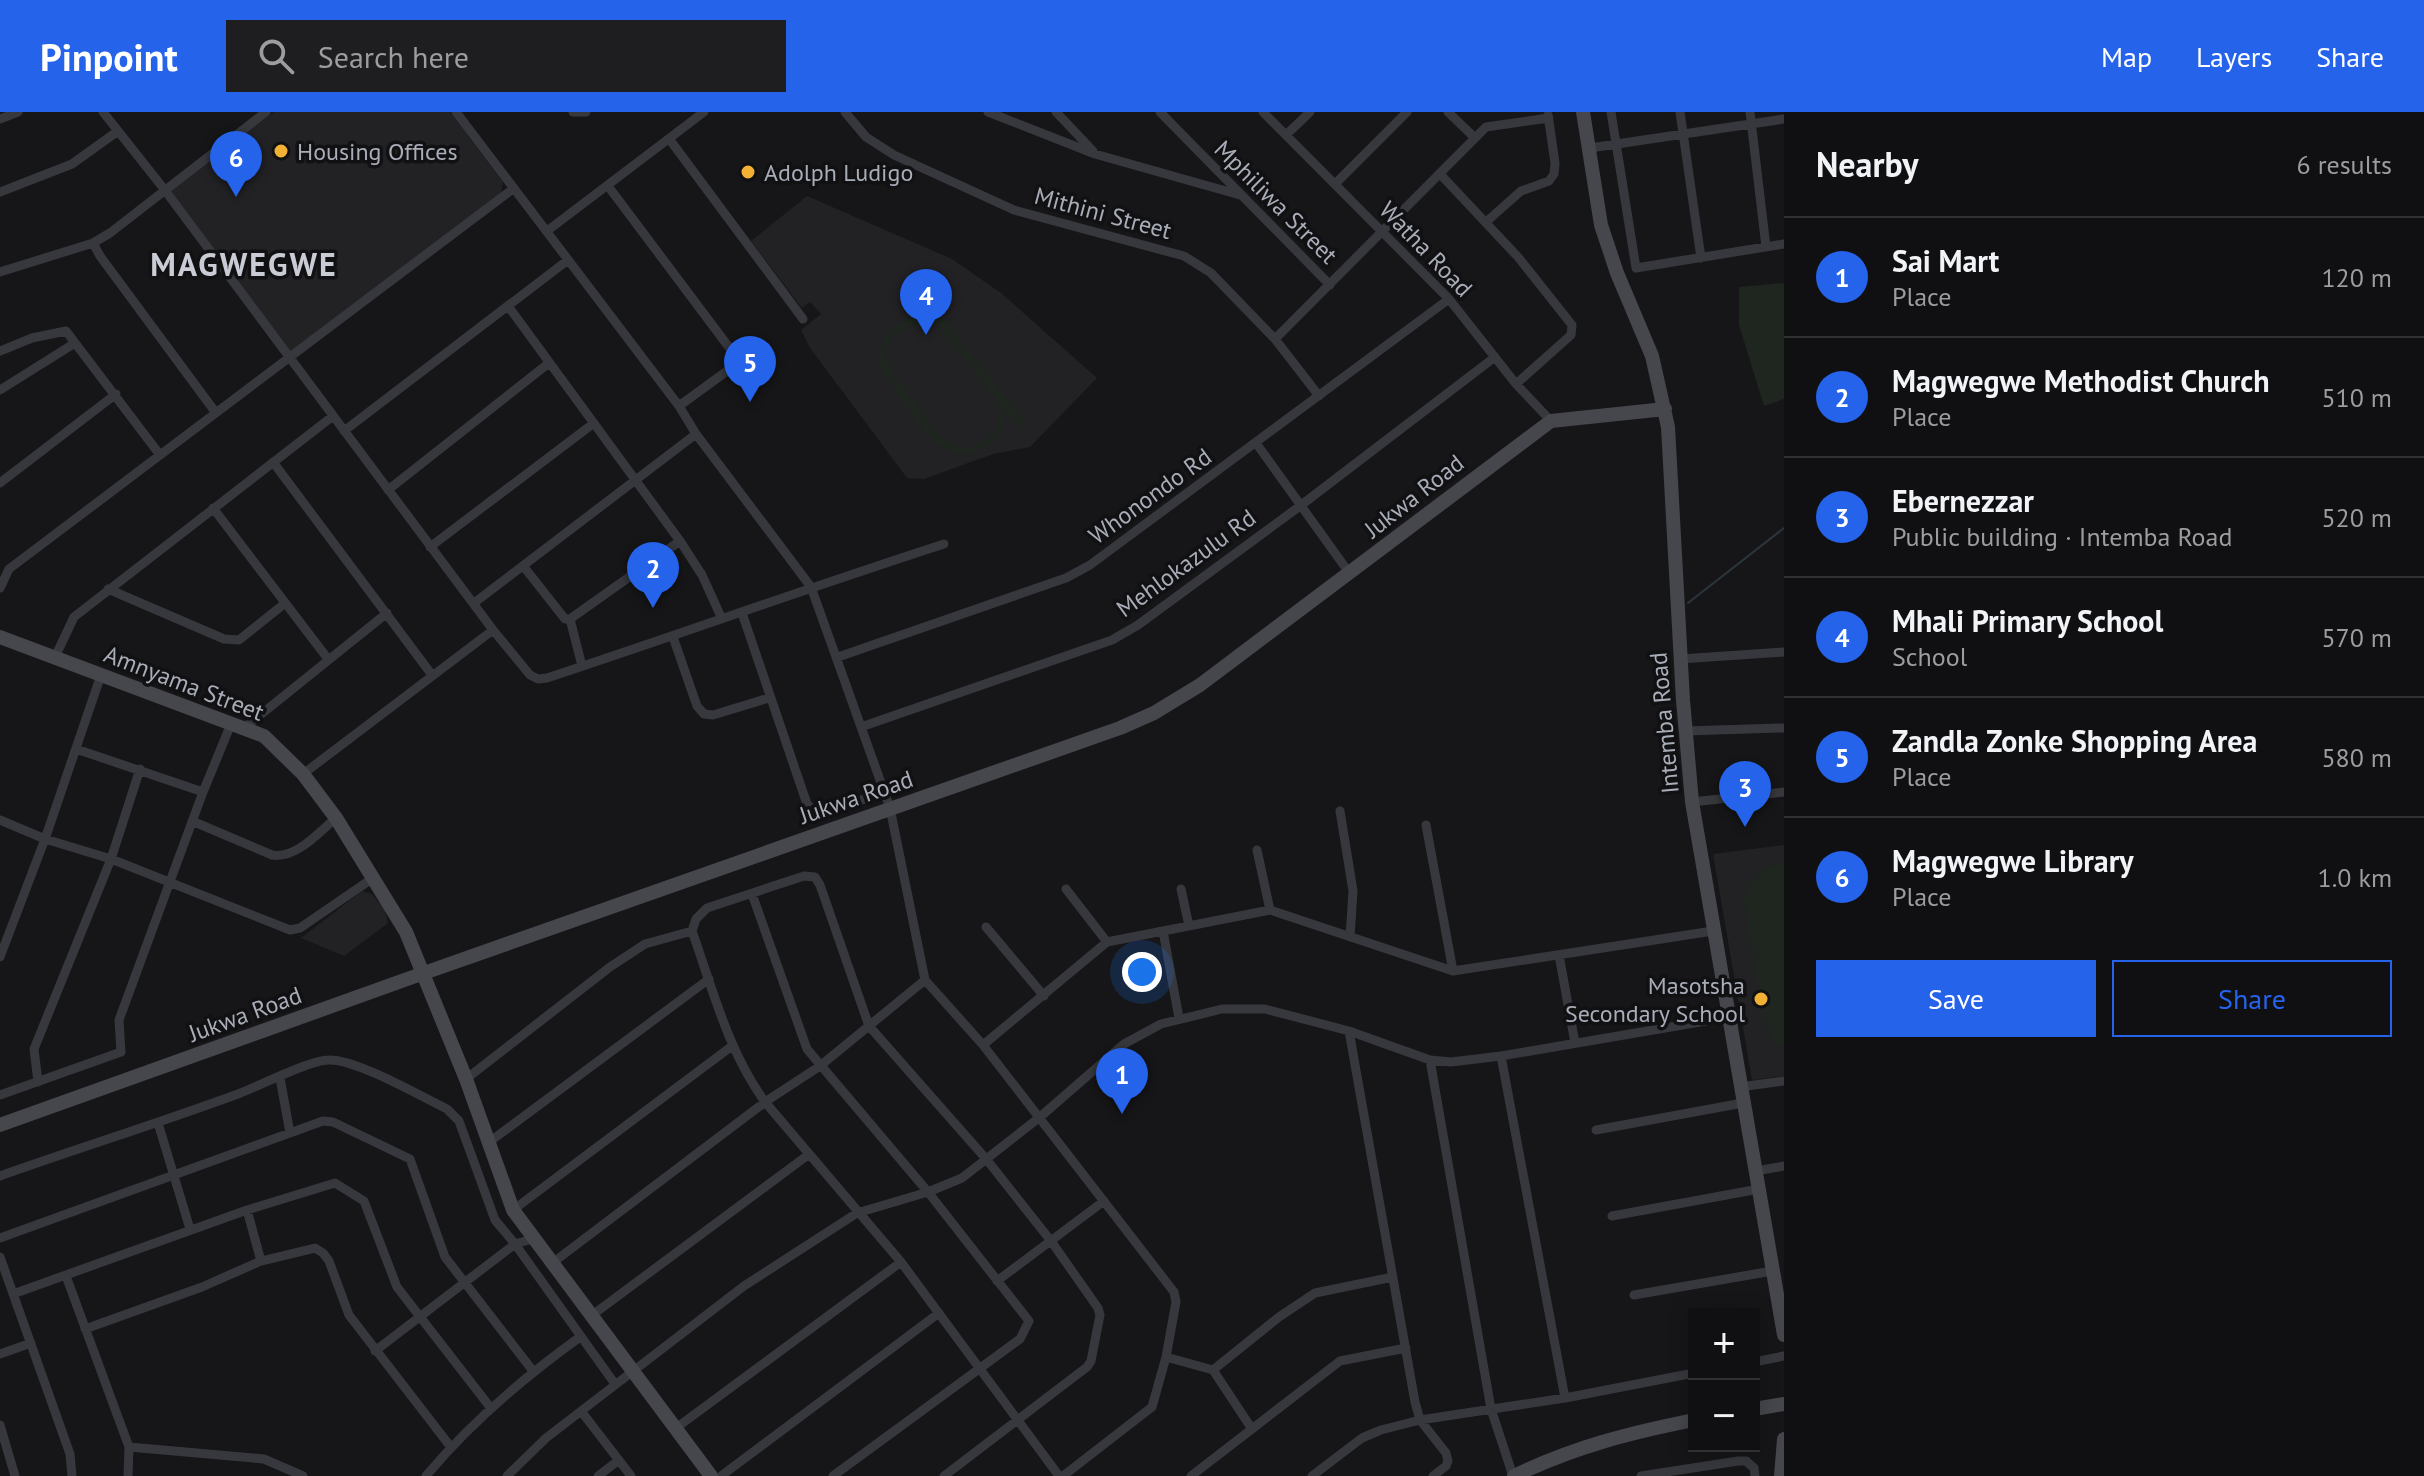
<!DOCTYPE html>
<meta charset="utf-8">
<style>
body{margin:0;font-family:"PT Sans",sans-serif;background:#1e1e20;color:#f1f3f6}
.controls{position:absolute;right:24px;bottom:24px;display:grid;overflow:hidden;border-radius:0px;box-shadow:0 4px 20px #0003}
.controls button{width:72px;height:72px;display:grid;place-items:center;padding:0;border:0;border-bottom:2px solid #303032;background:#101012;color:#f1f3f6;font:40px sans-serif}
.you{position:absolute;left:1142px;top:860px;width:28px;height:28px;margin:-20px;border:6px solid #fff;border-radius:50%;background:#1a73e8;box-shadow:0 0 0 12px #1a73e833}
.badge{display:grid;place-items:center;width:52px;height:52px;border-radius:50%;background:#2563eb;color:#fff;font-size:26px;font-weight:700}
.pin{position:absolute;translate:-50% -66px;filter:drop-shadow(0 2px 4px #0008)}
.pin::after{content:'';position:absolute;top:42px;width:28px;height:24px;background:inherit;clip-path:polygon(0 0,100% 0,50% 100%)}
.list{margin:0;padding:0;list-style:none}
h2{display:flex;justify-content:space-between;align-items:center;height:104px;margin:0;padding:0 32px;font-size:34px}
h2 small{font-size:26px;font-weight:400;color:#9c9d9f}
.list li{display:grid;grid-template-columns:52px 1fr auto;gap:24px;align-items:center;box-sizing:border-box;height:120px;padding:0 32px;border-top:2px solid #303032}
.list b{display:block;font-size:30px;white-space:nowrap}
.list p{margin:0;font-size:26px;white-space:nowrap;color:#9c9d9f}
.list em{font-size:26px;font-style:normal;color:#9c9d9f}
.actions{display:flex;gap:16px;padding:24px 32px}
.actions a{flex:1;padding:18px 0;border:2px solid #2563eb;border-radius:0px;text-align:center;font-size:28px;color:#2563eb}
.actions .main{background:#2563eb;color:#fff}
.icon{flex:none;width:44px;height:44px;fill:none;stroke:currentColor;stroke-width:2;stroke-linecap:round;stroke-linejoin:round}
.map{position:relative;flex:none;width:1784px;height:1364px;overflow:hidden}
header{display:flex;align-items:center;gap:48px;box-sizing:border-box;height:112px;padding:0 40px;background:#2563eb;color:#fff}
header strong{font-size:38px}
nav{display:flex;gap:44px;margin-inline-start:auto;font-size:28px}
.search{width:560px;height:72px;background:#1e1e20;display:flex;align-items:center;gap:20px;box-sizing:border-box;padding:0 28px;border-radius:0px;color:#9c9d9f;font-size:30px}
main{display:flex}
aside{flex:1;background:#101012}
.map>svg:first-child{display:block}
</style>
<header>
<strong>Pinpoint</strong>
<div class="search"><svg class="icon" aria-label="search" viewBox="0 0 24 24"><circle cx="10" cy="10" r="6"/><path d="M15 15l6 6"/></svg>Search here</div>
<nav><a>Map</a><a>Layers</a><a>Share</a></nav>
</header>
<main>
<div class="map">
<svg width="1784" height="1364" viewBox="0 0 1784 1364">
<rect width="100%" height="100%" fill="#161618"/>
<path fill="#222225" d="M274,0H450L503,70L501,81L290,241L170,79Z
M807,84L952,147L1001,181L1097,266L1030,335L993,342L924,367L907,366L810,236L801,218L821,202L810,190L802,196L751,129Z
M1784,733V964L1752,968L1713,742Z
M362,779L372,782L385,798L388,811L344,844L301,826Z"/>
<path fill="#1e261f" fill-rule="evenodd" d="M1784,171V287L1764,294L1739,213V175Z
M925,202L944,208L1027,312L1021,317L1007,299C1002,317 996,328 979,338C939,360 899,282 880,255C874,221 896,209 925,202ZM922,210L939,214L997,288C1001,302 1000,312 990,323C958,358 931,313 914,289C904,276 893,263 886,248V233L899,219Z
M1784,750V936L1770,924L1761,894L1744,788C1752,766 1762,754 1784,750Z"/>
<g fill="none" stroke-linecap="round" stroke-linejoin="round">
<path stroke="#2c353c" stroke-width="2" d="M1688,491L1784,416"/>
<path stroke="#37383d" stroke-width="9" d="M103,0L164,77L493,518L530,563L538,567L547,566C680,522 811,475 944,432
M456,0L679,294L696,322L811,475L890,696L925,868L983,933L1174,1180L1176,1190L1166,1245L1152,1295L1063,1364
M573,0H586
M845,0L866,25L894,43L1014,98L1184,144L1211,161L1275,227L1319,284
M988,0L1095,42L1240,83
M1056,0L1093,39
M1160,0L1330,173
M1263,0L1449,187L1516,272L1551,309
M1448,0L1475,26
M1611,0L1636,156L1784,132
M1680,0L1701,146
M1750,0L1766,135
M0,7L18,0
M1286,23L1310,0
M670,28L803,207
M1590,36L1784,7
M1440,62L1518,145L1572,213L1571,223L1516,272
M1335,72L1407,0
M608,74L737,246L738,251L679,294
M0,80L72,52L118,19
M1486,110L1521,79L1549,69L1554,62L1555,51L1548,3
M547,119L704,0
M93,131L100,144L216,301
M0,160L93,131L110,121L266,0
M508,194L680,429L702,463L722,507
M1275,227L1486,15L1549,6
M0,239L32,226L66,219L160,343
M0,278L75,231
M344,319L568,148
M1256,331L1350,462
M273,350L432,563
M0,371L116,282
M388,378L549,251
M213,396L328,547
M430,435L594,311
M524,455L565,507H570L680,429
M0,476L9,457L514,76
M108,477L224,527L239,528L284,492
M474,491L696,322
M742,501L807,692L814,699L823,702L884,680
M570,507L582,554
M673,525L697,594L704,602L713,603L769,586
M55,545L74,505L333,304
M838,545L1066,466L1090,453L1449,187
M1680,547L1784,540
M861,615L1112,528L1138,513L1300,394L1495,245
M244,616L387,501
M1685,619L1784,616
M76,637L203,680
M303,662L493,518
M1692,690L1784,680
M1340,699L1353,779L1350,825
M0,708L45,727L111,747L290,818L300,816L373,766
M192,709L272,743C296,747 318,721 336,706
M1426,713L1453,859
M1257,738L1270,798
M1066,777L1107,830
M1181,777L1189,814
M752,782L807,937L928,1080L1029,1209L1020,1227L833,1364
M986,815L1044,884
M1163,819L1179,906
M1559,843L1575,931
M0,845L45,727L101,563
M1349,919L1415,1290L1420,1308L1446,1341L1448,1349L1446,1354L1433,1364
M983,933L1107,830L1270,798L1453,859L1713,819
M1501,944L1565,1286
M1430,948L1491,1297L1513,1364
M280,966L290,1021
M466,967L610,855L645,832L692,819
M38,970L34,937L111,747L140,657
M1740,975L1784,969
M0,983L121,940L119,908L203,680L231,612
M158,1011L190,1117
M1596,1018L1743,991
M488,1031L709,867
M1756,1059L1784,1054
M0,1064C79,1036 159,1011 238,982C259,974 310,948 329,948C356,947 420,984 447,997L459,1009L495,1108L515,1132L615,1272
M247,1098L261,1149
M513,1098L732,934
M1612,1104L1759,1077
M0,1126L323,1009L333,1010L410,1047L445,1145L533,1259
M0,1145L70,1342L72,1364
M551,1152L765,990L820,954L925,868
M66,1164L129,1335L128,1364
M997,1169L1104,1089
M13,1182L247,1098L335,1071L364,1089L397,1175L490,1295
M1634,1183L1772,1159
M591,1204L808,1043
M85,1217L202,1175L261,1149L315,1136L323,1141L329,1149L349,1203L450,1334
M375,1239L515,1132L532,1127
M0,1242L31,1231
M1166,1245L1213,1258L1252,1317
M1754,1250L1784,1244
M1213,1258L1279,1205L1315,1181L1393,1165
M581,1299L631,1364
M0,1313L15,1364
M676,1316L901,1150
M129,1335L264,1347L303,1364
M426,1364C471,1310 523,1266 580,1225
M507,1364L546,1326L744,1174L857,1101L928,1080L962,1066L1040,1005L1124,932L1161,912L1222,897H1265L1349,919L1430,948L1451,950L1501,944L1729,905
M598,1364L619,1348
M721,1364L939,1201
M944,1364L1087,1255L1091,1249L1100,1203L1098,1196L1051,1129L987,1048L869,914L820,773L815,765L804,764L707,796L696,807L692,819C713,878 728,939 765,990L901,1150L1059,1364
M1191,1364L1340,1249L1406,1236
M1312,1364L1362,1326L1381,1318L1420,1308L1565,1286L1694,1261
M1641,1364L1738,1349H1746L1754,1356L1755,1364"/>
<path stroke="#45474d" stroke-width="14" d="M1583,0L1601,113L1617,161L1652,244L1668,315L1683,588L1692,690L1784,1223
M0,525L264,624L303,662L336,706L406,820L466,967L513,1098L711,1364
M0,1013L424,861L1120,616L1154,601L1200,573L1551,309L1665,297
M1754,1297L1784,1292
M1514,1364C1574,1335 1629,1321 1694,1308
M1781,1364L1784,1327"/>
</g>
<g fill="#f2b134" stroke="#111113" stroke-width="3">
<circle cx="281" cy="39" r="8"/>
<circle cx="748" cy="60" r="8"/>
<circle cx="1761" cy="887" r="8"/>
</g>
<g text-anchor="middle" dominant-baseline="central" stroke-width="7" stroke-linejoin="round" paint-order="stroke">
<g font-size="24" fill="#a8adb8" stroke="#111113" text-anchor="start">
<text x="297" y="39">Housing Offices</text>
<text x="764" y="60">Adolph Ludigo</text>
<text x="1745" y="873" text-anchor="end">Masotsha<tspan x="1745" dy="28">Secondary School</tspan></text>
</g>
<g font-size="24" fill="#a8adb8" stroke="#111113">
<text transform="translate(1276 90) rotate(45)">Mphiliwa Street</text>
<text transform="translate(1103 101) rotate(15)">Mithini Street</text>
<text transform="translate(1426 137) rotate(46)">Watha Road</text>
<text transform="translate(1150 384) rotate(-36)">Whonondo Rd</text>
<text transform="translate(1414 384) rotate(-38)">Jukwa Road</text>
<text transform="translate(1186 451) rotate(-36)">Mehlokazulu Rd</text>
<text transform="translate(184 571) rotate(21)">Amnyama Street</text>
<text transform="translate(1664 611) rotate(-95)">Intemba Road</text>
<text transform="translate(856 685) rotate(-19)">Jukwa Road</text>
<text transform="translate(245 902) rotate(-20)">Jukwa Road</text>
</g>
<g font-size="32" font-weight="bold" letter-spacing="2" fill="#c9ccd4" stroke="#111113">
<text x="244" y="152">MAGWEGWE</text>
</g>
</g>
</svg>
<div class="controls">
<button>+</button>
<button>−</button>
</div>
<div class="you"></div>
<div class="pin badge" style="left:1122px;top:1002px">1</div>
<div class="pin badge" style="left:653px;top:496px">2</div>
<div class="pin badge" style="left:1745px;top:715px">3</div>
<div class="pin badge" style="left:926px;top:223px">4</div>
<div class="pin badge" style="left:750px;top:290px">5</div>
<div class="pin badge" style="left:236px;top:85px">6</div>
</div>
<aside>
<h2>Nearby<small>6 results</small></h2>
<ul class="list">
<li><span class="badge">1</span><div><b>Sai Mart</b><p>Place</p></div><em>120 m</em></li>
<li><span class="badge">2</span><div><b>Magwegwe Methodist Church</b><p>Place</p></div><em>510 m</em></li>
<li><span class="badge">3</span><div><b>Ebernezzar</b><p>Public building · Intemba Road</p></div><em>520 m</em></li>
<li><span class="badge">4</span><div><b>Mhali Primary School</b><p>School</p></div><em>570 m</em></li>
<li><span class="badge">5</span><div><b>Zandla Zonke Shopping Area</b><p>Place</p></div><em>580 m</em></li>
<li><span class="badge">6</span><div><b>Magwegwe Library</b><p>Place</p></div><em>1.0 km</em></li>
</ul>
<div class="actions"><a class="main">Save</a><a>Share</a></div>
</aside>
</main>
